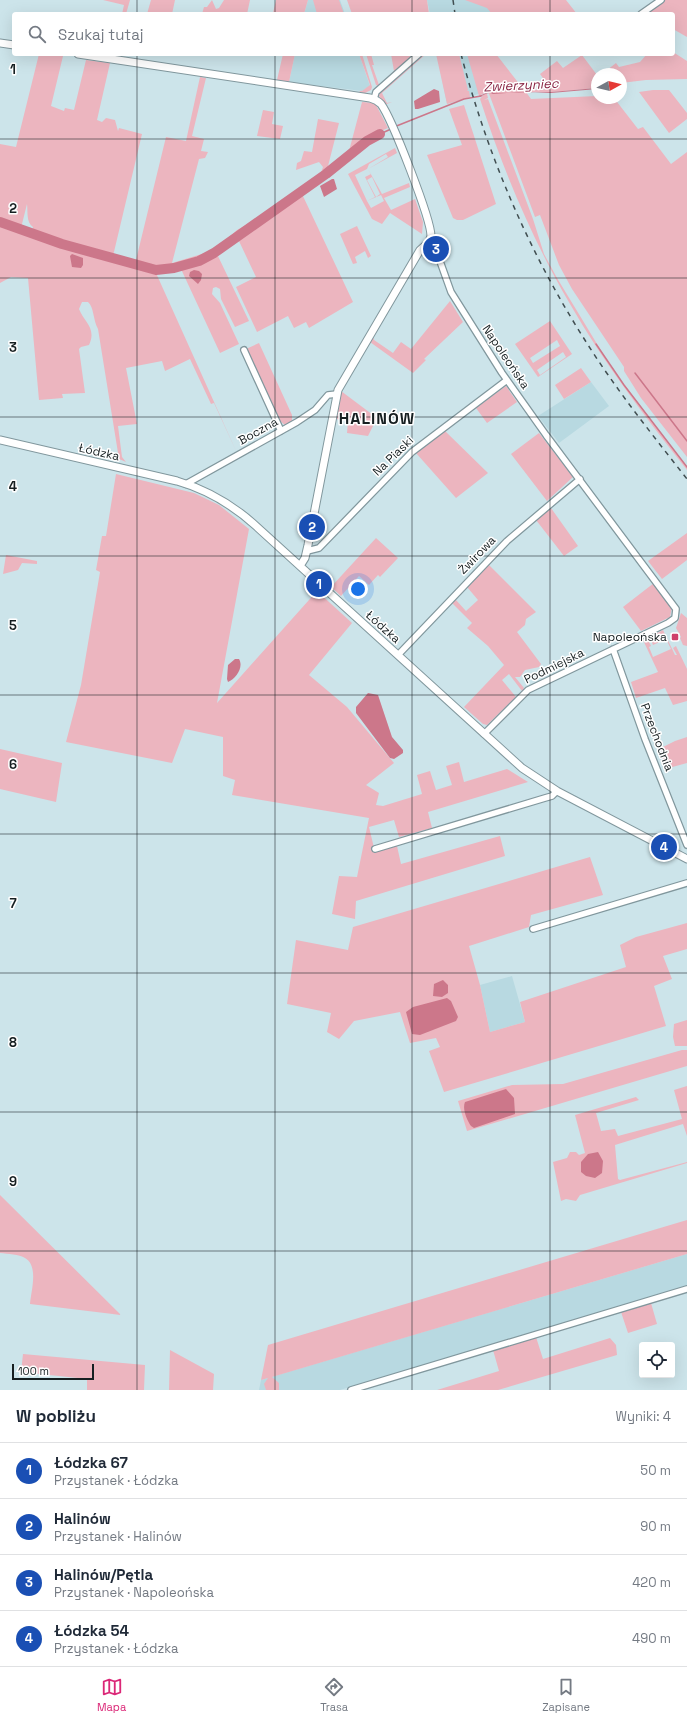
<!DOCTYPE html>
<html lang="pl">
<meta charset="utf-8">
<style>
body{margin:0;font-family:"Space Grotesk",sans-serif;background:#f2f2f3;color:#1f2937}
.controls{position:absolute;right:12px;bottom:12px;display:grid;overflow:hidden;border-radius:4px;box-shadow:0 4px 16px #0002}
.controls button{width:36px;height:36px;display:grid;place-items:center;padding:0;border:0;border-bottom:1px solid #e0e1e3;background:#fff;color:#1f2937;font:20px sans-serif}
.compass{position:absolute;left:591px;top:68px;width:36px;height:36px;border-radius:50%;background:#fff;box-shadow:0 4px 16px #0002;rotate:82deg}
.scale{position:absolute;left:12px;bottom:10px;width:82px;box-sizing:border-box;padding-left:4px;border:2px solid #161f21;border-top:0;font-size:11px;line-height:14px;white-space:nowrap;color:#161f21;-webkit-text-stroke:3px #fff;paint-order:stroke}
.you{position:absolute;left:358px;top:589px;width:14px;height:14px;margin:-10px;border:3px solid #fff;border-radius:50%;background:#1a73e8;box-shadow:0 0 0 6px #1a73e833}
.badge{display:grid;place-items:center;width:26px;height:26px;border-radius:50%;background:#db2777;color:#fff;font-size:13px;font-weight:700}
.pin{position:absolute;translate:-50% -50%;border:2px solid #fff;box-shadow:0 1px 4px #0006}
.list{margin:0;padding:0;list-style:none}
h2{display:flex;justify-content:space-between;align-items:center;height:52px;margin:0;padding:0 16px;font-size:17px}
h2 small{font-size:13px;font-weight:400;color:#747a83}
.list li{display:grid;grid-template-columns:26px 1fr auto;gap:12px;align-items:center;box-sizing:border-box;height:56px;padding:0 16px;border-top:1px solid #e0e1e3}
.list b{display:block;font-size:15px;white-space:nowrap}
.list p{margin:0;font-size:13px;white-space:nowrap;color:#747a83}
.list em{font-size:13px;font-style:normal;color:#747a83}
.icon{flex:none;width:22px;height:22px;fill:none;stroke:currentColor;stroke-width:2;stroke-linecap:round;stroke-linejoin:round}
.map{position:relative;flex:none;width:687px;height:1390px;overflow:hidden}
.search{position:absolute;background:#fff;box-shadow:0 4px 16px #0002;left:12px;right:12px;top:12px;height:44px;display:flex;align-items:center;gap:10px;box-sizing:border-box;padding:0 14px;border-radius:4px;color:#747a83;font-size:15px}
.sheet{height:276px;background:#fff}
nav{display:flex;justify-content:space-around;align-items:center;box-sizing:border-box;height:56px;border-top:1px solid #e0e1e3;background:#fff;font-size:11px;color:#747a83}
nav a{display:grid;justify-items:center;gap:2px}
nav .on{color:#db2777}
.map>svg:first-child{display:block}
</style>
<div class="map">
<svg width="687" height="1390" viewBox="0 0 687 1390">
<rect width="100%" height="100%" fill="#cce4ea"/>
<path fill="#b8d9e1" d="M308,0H340L345,14H304Z
M427,0H538L549,14H430Z
M295,54H359L370,86L362,91L289,82Z
M437,54H477L491,90L447,104Z
M591,382L609,406L559,443L538,416Z
M512,976L525,1022L490,1032L480,985Z
M687,1254V1286L340,1390H259L261,1380Z"/>
<path fill="#ecb5bf" fill-rule="evenodd" d="M103,0H130L126,14H122L124,5Z
M151,0H175L172,14H147Z
M212,0L216,9L219,8L224,0H250L247,14H202L204,7H207Z
M276,0H308L304,14L273,13Z
M313,0H339L344,14H317Z
M347,0H427L429,14H352Z
M465,0H566L577,14H492L487,8Z
M665,0H687V37L673,29V14H648L647,12Z
M673,52L687,61V79L646,80L621,83V74H602L616,63L619,67L640,62L647,54H673Z
M39,54L63,56L51,106L64,111L65,108L74,110L86,60L110,63L97,120L102,122L106,118L115,120L118,131L119,128L142,134L113,256L136,260L166,137L186,141L200,77L206,78L192,136L204,139L201,151L208,152L205,158L199,159L172,263L215,250L237,230L262,216L320,175L323,167L319,162L296,170L297,163L301,161L304,151L312,152L318,119L339,123L327,170L320,175L312,187L302,194L353,302L309,328L306,322L294,328L288,316L257,332L236,287L256,277L238,239L217,254L249,321L235,327L221,299L220,289L216,287L213,288L212,294L220,303L239,344L220,353L181,269L156,273L237,453L214,403L211,404L190,359L165,371L162,361L126,368L137,424L118,426L122,457L126,462L119,459L98,329C93,320 94,307 88,302H82L79,309C84,322 97,328 89,345L81,347L79,349L85,393L62,394L63,398L39,400L28,278L11,277L0,283V144L16,147ZM27,204C28,212 26,222 33,227L31,236L20,232Z
M283,54H295L289,82L277,80Z
M359,54H362L372,87L371,90L363,94L359,91H362L370,85Z
M366,54H371L374,65H372L379,85L394,71L391,54H417L379,86L376,85Z
M422,54H426L382,93L387,103L392,102L384,105L379,96L380,92Z
M436,54H459L468,90L467,91H469L470,97L447,104Z
M467,54H496L524,90L551,89L540,74L557,61L563,68L582,55L597,75V88L551,92H526L531,99L597,96V98H614L638,129L643,127L671,164L687,152V457L641,398L624,371V367L572,289L559,265L540,215L535,217L488,91L479,96Z
M653,90H669L687,113V119L669,133L639,92Z
M484,94H487L488,98L484,100L488,99L533,219L544,254L557,278L611,367L687,467V470C645,417 604,363 570,304C532,239 503,170 480,99Z
M362,102L375,103L388,128L371,135L349,151Z
M464,105L496,204L463,220H457L453,218L427,155L462,145L449,109Z
M263,110L274,112L272,124L283,126L280,139L257,136Z
M395,148L397,153L368,169L382,194L409,183L410,187L384,198L391,210L415,199L423,222L422,234L390,213L382,224L372,219L348,174ZM386,154L388,157L368,169L371,174L365,177L375,197L367,201L355,175L367,169L369,164ZM372,177L380,194L376,197L367,180ZM381,195L384,201L371,208L367,201Z
M357,226L371,256L368,258L365,251L355,257L357,263L353,264L340,234Z
M450,301L463,322L424,359L426,360L413,373L370,342L373,337L374,340L393,353L401,342L411,349Z
M550,321L572,354L538,377L515,344ZM557,340L560,346L533,363L530,358ZM563,352L566,357L540,375L537,370Z
M259,343L292,415V422L286,426L279,420L246,349Z
M581,368L591,382L564,399L555,385Z
M506,386L517,402L487,423L476,408Z
M341,391L377,418L368,436L347,433L348,421L336,419Z
M445,431L488,473L456,498L416,453Z
M539,433L573,477L547,501L511,454Z
M116,474L194,493L219,505L249,529L217,703L317,591L352,623L309,675L347,707L394,763L366,785L379,793L376,805L383,806L422,794L417,775L430,771L436,790L452,785L446,766L459,762L464,782L507,769L528,782L428,812L432,828L399,837L394,820L369,827L375,852L397,846L401,864L500,836L505,856L356,901L355,919L332,914L339,876L357,877L369,818L232,795L235,780L223,776V737L185,729L172,763L66,742L81,685L100,572L96,570L102,536H106Z
M551,508L578,546L564,556L536,520Z
M687,533V560L662,579L648,561Z
M376,538L398,558L380,577L378,575L369,585L359,576L341,596L331,587Z
M6,555L37,561V564L22,563L18,570L3,574Z
M488,564L536,612L526,619L525,625L517,632L541,664L539,667L525,670L520,677H515L524,688L522,691L509,674L502,680L516,697L487,725L483,724L464,707L504,665L488,646L467,628L472,623L452,603L456,600L466,611L478,600L467,587Z
M654,583L672,607L670,617L641,631L623,607Z
M681,613L687,618V646L683,645L680,638L681,637L676,628Z
M663,630L675,655H677L673,648L676,646L687,669V701L673,705L665,688L636,698L631,682L658,672L643,640L647,638L651,646L649,647L653,657L671,649L666,639L653,645L650,637Z
M687,737V763L665,769L661,748L675,741Z
M0,749L62,763L56,802L0,789Z
M590,857L603,895L531,915L529,927L469,946L480,985L490,1032L525,1022L520,1002L626,967L620,945L636,937L687,923V949L663,956L672,979L654,986L666,1026L444,1092L429,1051L440,1047L436,1038L410,1043L400,1012L354,1021L339,1039L327,1032L331,1013L287,1004L296,940L348,950L353,927Z
M687,1020V1046H675L673,1037L674,1024Z
M682,1050H687V1066L467,1131L458,1101L512,1085L563,1084Z
M687,1086V1136L683,1124L615,1145L618,1179L620,1180L687,1162V1163L580,1195L576,1201L566,1199L561,1201L553,1162L567,1158L570,1152H576L579,1155L585,1153L575,1115L636,1097L639,1100L596,1113L601,1131L615,1129L618,1136L682,1119L674,1090Z
M0,1195L121,1315L30,1304C31,1291 39,1266 25,1258C19,1254 8,1254 0,1253Z
M687,1220V1254L272,1377L279,1383V1390H266L264,1384L268,1378L261,1380L268,1345Z
M651,1303L657,1324L628,1333L621,1312Z
M536,1337L543,1359L610,1338L616,1345L617,1355L498,1390H437L499,1371L493,1350Z
M170,1350L214,1374L213,1390H169Z
M23,1354L145,1365L144,1390H87V1379L21,1372Z"/>
<path fill="#cc778a" d="M597,88V89L551,93L519,92L493,94C488,91 484,95 480,97L479,96L491,91L494,93L551,92Z
M434,89L439,91L440,102L418,109H415L414,101Z
M332,179H334L337,189L324,197L320,186Z
M72,254L83,258V265L81,268L72,267L70,256Z
M194,270L199,271L202,274L201,280L198,284L189,276L190,272Z
M235,659H239C244,667 236,679 228,682L227,679L228,665Z
M368,693L378,695L392,737L403,750V753L394,759L390,758L356,713V707Z
M443,980L448,985V993L442,997L433,996L434,984Z
M447,998L451,1001L458,1017L456,1021L420,1035L412,1034L406,1012L413,1007Z
M506,1089L514,1098L515,1114L474,1128L471,1126C467,1120 462,1109 465,1102Z
M598,1152L603,1161L602,1173L595,1178L586,1176L581,1172V1162L588,1154Z"/>
<g fill="none" stroke-linecap="round" stroke-linejoin="round">
<path stroke="#cc778a" stroke-width="1.5" d="M394,127L464,99L481,96
M380,134L391,129
M596,344L624,385L687,467
M635,373L687,441"/>
<path stroke="#cc778a" stroke-width="10" d="M0,222L62,244L156,270L174,268L199,261L214,253L326,174L367,141L380,134"/>
<g stroke="#81979d" stroke-width="8">
<path id="street" d="M641,14L661,0
M374,99L376,92L419,54
M431,236L451,292L502,373L546,435L676,609L675,618L668,623L528,690L484,734
M244,350L281,431
M186,484L297,422L315,410L328,395L337,394
M307,551L319,548L412,452L507,380
M613,649L645,739L687,845
M398,655L507,541L580,479
M375,849L545,798L552,796L557,791
M533,929L687,883
M351,1390L687,1289"/>
</g>
<g stroke="#81979d" stroke-width="9">
<path id="secondary" d="M0,43L14,45
M78,54L370,98C374,99 378,101 381,104C392,119 431,219 431,236L429,242L420,250L338,390L308,545L305,558L300,566
M0,440L177,481C208,490 232,504 256,526L522,768L557,791L687,859"/>
</g>
<use href="#street" stroke="#fff" stroke-width="5.5"/>
<use href="#secondary" stroke="#fff" stroke-width="7"/>
<path stroke="#414e51" stroke-width="1.5" stroke-dasharray="5 5" stroke-linecap="butt" d="M453,0L455,14
M461,54C487,154 528,250 583,337C614,387 651,433 687,479"/>
</g>
<path fill="none" stroke="#161f21" stroke-width="1" stroke-opacity="0.55" d="M137,0V14M275,0V14M412,0V14M550,0V14M137,54V1390M275,54V1390M412,54V1390M550,54V1390M0,139H687M0,278H687M0,417H687M0,556H687M0,695H687M0,834H687M0,973H687M0,1112H687M0,1251H687"/>
<rect fill="#ce406b" stroke="#fff" stroke-width="1.5" x="671" y="633" width="8" height="8" rx="2"/>
<g text-anchor="middle" dominant-baseline="central" stroke-width="3" stroke-linejoin="round" paint-order="stroke">
<g font-size="12" fill="#161f21" stroke="#fff">
<text transform="translate(506 357) rotate(56)">Napoleońska</text>
<text transform="translate(258 431) rotate(-29)">Boczna</text>
<text transform="translate(99 452) rotate(13)">Łódzka</text>
<text transform="translate(393 456) rotate(-44)">Na Piaski</text>
<text transform="translate(477 555) rotate(-46)">Żwirowa</text>
<text transform="translate(383 627) rotate(42)">Łódzka</text>
<text transform="translate(554 666) rotate(-26)">Podmiejska</text>
<text transform="translate(657 737) rotate(69)">Przechodnia</text>
</g>
<g font-size="12" fill="#161f21" stroke="#fff" text-anchor="end">
<text x="667" y="637">Napoleońska</text>
</g>
<g font-size="13" font-style="italic" fill="#872242" stroke="#fff">
<text transform="translate(521 85) rotate(-3)">Zwierzyniec</text>
</g>
<g font-size="16" font-weight="bold" letter-spacing="1" fill="#161f21" stroke="#fff">
<text x="377" y="418">HALINÓW</text>
</g>
</g>
<g font-size="13" text-anchor="middle" font-weight="bold" fill="#161f21" stroke="#fff" stroke-width="3" stroke-linejoin="round" paint-order="stroke">
<text x="13" y="74">1</text>
<text x="13" y="213">2</text>
<text x="13" y="352">3</text>
<text x="13" y="491">4</text>
<text x="13" y="630">5</text>
<text x="13" y="769">6</text>
<text x="13" y="908">7</text>
<text x="13" y="1047">8</text>
<text x="13" y="1186">9</text>
</g>
</svg>
<div class="controls">
<button><svg class="icon" aria-label="locate" viewBox="0 0 24 24"><circle cx="12" cy="12" r="6"/><path d="M12 2v4M12 18v4M2 12h4M18 12h4"/></svg></button>
</div>
<svg class="compass" viewBox="-18 -18 36 36"><path d="M0-13l5 13h-10z" fill="#e53935"/><path d="M0 13l5-13h-10z" fill="#747a83"/></svg>
<div class="scale">100 m</div>
<div class="you"></div>
<div class="pin badge" style="left:319px;top:584px;background:#1a4fb4">1</div>
<div class="pin badge" style="left:312px;top:527px;background:#1a4fb4">2</div>
<div class="pin badge" style="left:436px;top:249px;background:#1a4fb4">3</div>
<div class="pin badge" style="left:664px;top:847px;background:#1a4fb4">4</div>
<div class="search"><svg class="icon" aria-label="search" viewBox="0 0 24 24"><circle cx="10" cy="10" r="6"/><path d="M15 15l6 6"/></svg>Szukaj tutaj</div>
</div>
<section class="sheet">
<h2>W pobliżu<small>Wyniki: 4</small></h2>
<ul class="list">
<li><span class="badge" style="background:#1a4fb4">1</span><div><b>Łódzka 67</b><p>Przystanek · Łódzka</p></div><em>50 m</em></li>
<li><span class="badge" style="background:#1a4fb4">2</span><div><b>Halinów</b><p>Przystanek · Halinów</p></div><em>90 m</em></li>
<li><span class="badge" style="background:#1a4fb4">3</span><div><b>Halinów/Pętla</b><p>Przystanek · Napoleońska</p></div><em>420 m</em></li>
<li><span class="badge" style="background:#1a4fb4">4</span><div><b>Łódzka 54</b><p>Przystanek · Łódzka</p></div><em>490 m</em></li>
</ul>
</section>
<nav>
<a class="on"><svg class="icon" aria-label="map" viewBox="0 0 24 24"><path d="M3 6l6-2 6 2 6-2v14l-6 2-6-2-6 2zM9 4v14M15 6v14"/></svg>Mapa</a>
<a><svg class="icon" aria-label="directions" viewBox="0 0 24 24"><path d="M12 3l9 9-9 9-9-9zM9 14v-3h6M13 9l2 2-2 2"/></svg>Trasa</a>
<a><svg class="icon" aria-label="saved" viewBox="0 0 24 24"><path d="M7 4h10v16l-5-4-5 4z"/></svg>Zapisane</a>
</nav>
